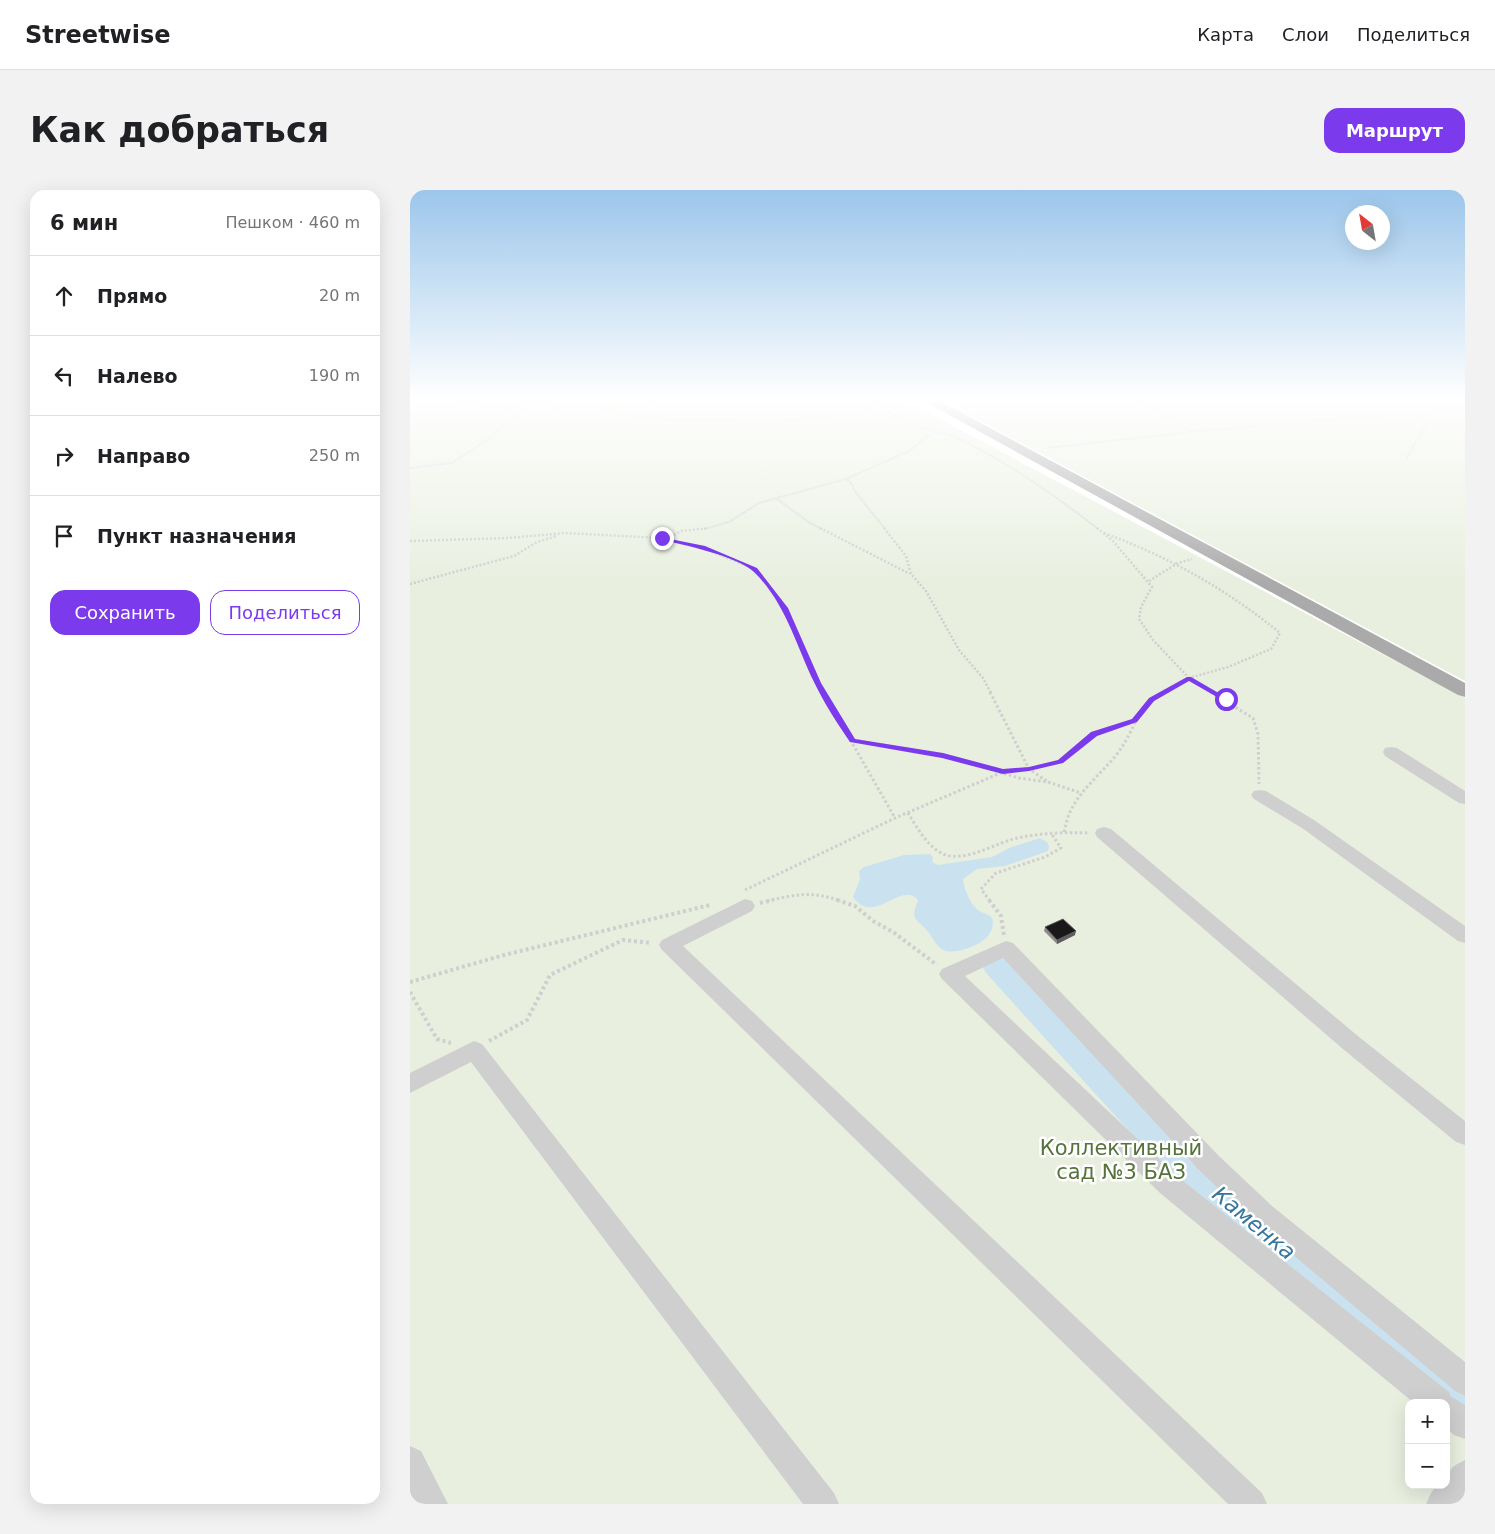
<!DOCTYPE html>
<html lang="ru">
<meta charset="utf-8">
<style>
body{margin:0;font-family:"DejaVu Sans",sans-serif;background:#f2f2f2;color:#202124}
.controls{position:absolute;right:15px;bottom:15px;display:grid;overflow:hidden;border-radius:10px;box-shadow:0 5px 20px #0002}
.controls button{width:45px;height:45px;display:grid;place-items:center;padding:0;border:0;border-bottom:1px solid #e0e0e0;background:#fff;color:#202124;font:25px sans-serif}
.compass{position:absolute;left:935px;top:15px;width:45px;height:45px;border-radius:50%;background:#fff;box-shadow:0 5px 20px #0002;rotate:329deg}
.stop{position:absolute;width:15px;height:15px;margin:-11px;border:4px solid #7c3aed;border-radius:50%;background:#fff}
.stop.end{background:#7c3aed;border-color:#fff;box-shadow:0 1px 5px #0008}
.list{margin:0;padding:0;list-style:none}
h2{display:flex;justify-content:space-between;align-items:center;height:65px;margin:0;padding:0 20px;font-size:21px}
h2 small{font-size:16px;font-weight:400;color:#757577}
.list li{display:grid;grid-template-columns:32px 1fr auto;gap:15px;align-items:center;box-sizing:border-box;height:80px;padding:0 20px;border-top:1px solid #e0e0e0}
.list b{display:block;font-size:19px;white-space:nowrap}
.list em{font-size:16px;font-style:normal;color:#757577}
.actions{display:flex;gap:10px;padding:15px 20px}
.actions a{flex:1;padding:11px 0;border:1px solid #7c3aed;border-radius:15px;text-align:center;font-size:18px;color:#7c3aed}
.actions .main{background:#7c3aed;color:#fff}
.icon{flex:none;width:28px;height:28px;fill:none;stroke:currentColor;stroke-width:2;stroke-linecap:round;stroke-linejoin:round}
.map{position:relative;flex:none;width:1055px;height:1314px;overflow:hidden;border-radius:15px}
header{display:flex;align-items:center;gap:30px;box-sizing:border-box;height:70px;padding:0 25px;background:#fff;border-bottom:1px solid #e0e0e0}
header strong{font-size:24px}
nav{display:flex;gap:28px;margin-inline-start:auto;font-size:18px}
.intro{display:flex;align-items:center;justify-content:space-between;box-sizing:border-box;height:120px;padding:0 30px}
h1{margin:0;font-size:35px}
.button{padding:12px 22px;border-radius:15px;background:#7c3aed;color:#fff;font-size:18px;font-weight:700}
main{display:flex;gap:30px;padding:0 30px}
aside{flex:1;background:#fff;border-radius:15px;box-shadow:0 5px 20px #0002}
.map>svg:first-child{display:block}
</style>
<header>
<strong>Streetwise</strong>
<nav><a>Карта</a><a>Слои</a><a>Поделиться</a></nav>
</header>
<div class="intro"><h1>Как добраться</h1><a class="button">Маршрут</a></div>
<main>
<aside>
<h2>6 мин<small>Пешком · 460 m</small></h2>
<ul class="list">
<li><svg class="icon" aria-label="ahead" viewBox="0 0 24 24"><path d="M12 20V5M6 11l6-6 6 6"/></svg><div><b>Прямо</b></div><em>20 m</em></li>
<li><svg class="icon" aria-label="left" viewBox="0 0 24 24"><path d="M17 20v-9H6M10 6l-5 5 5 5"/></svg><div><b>Налево</b></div><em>190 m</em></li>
<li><svg class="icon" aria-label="right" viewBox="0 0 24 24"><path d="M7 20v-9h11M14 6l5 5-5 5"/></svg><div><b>Направо</b></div><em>250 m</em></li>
<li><svg class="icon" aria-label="arrive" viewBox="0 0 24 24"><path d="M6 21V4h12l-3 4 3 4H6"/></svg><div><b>Пункт назначения</b></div></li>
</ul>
<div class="actions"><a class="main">Сохранить</a><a>Поделиться</a></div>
</aside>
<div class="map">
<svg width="1055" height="1314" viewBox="0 0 1055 1314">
<rect width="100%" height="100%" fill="#fff"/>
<path fill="#e8efdf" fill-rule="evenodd" d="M0,210H496C529,228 561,246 594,263C603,267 608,272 618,276L1055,508V1314H0ZM999,1213H1036V1295H999Z
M531,210H1055V491Z"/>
<path fill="#cae2f0" d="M630,648L637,652L639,656L638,661L595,676L567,679L553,689C554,699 560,714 568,720C572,723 579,724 581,727C584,730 583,735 582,738C580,753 546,766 533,760C526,756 523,748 518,742C506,727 500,732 508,710C491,690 464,737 443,707L450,689L449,681L454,677L494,665L520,664L523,667L522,672L528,675L582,667L599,658Z"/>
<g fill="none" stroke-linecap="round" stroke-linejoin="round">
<path fill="#cae2f0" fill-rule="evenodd" d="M589,761L602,765L808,978L1055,1175V1234L1037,1226L1036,1213H1021L776,1004L576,783L571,774L576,765Z"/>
<path stroke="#cfcfcf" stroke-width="2" stroke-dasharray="1 1" stroke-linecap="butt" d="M46,210L127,224L149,220L151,215
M106,210L186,217L232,227L265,230L369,232L458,221L478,224
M462,210C478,225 502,234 522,241C531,244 540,244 548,248C598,273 645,305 688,339
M731,210L780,241
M222,225L239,210
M636,258L780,242L1055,218
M996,269L1017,233L1009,222L1014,210
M0,278L42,273L83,246L120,210
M436,289L442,294L444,300L475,339
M367,309L400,333L412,339
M294,339L319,332L349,313L436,289L499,261L523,242"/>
<path stroke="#cfcfcf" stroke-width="2.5" stroke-dasharray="2 2" stroke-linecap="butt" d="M410,338L500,384
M474,338L496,366L501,384L516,401L549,460L573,488L581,503
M687,338L703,351L742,397L731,417L729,429L743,450L779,488L753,503
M694,343C759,367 816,399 870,443L861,459L818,477L779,488
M257,349L271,341L299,338
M0,351L98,348L155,343L252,348L293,358L345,379L375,418L414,503
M739,391L768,373L782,369
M0,394L104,366L127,352L147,346
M780,489L802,503"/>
<path stroke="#cfcfcf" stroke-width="3" stroke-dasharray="2.5 2.5" stroke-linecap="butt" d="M413,502L485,628
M580,502L619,579L638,592
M800,502L843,528L848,544L849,594
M443,550L533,565L609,588L638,592L671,603
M498,623C507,638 521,663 540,666C562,669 586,653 607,648C631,643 655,642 680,643
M654,642C656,635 657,627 661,620C672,598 692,583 707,564C727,538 723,520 756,502
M335,700L485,628L593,582L619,579L651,571L684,544L724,531
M357,711C387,704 402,701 431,711
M580,711L571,699L586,683L635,667L651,658L641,643"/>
<path stroke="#cfcfcf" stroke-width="4" stroke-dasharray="3 3" stroke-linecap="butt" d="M427,710L445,716L463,731L483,742L527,775
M579,710L591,726L594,745
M350,713L363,710
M0,792L94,765L300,715
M0,802L27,849L41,853
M79,851L117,830L140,785L213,750L242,753"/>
<path fill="#cfcfcf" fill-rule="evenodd" d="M981,557L987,558L1055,601V614L1049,613L975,566L973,562L975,558Z
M850,600L856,601L904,630L1055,736V753L1048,751L892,638L844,609L841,605L844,601Z
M694,637L701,639L949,847L1055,931V955L1046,952L933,859L687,647L685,643L687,639Z
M335,709L342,711L345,716L342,721L273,756L852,1303L857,1314H818L252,760L249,755L252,750Z
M596,751L603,753L809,966L862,1016L1055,1172V1206L1045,1201L844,1032L791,982L593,768L555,786L768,987L1039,1202L1040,1206L1055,1215V1249L1044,1245L1036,1238V1213H1004L750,1003L532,789L529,784L532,779Z
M64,851L72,854L424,1303L429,1314H393L61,872L0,903V883Z
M0,1256L11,1261L38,1314H5L0,1305Z
M1055,1270V1311L1053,1314H1016L1021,1303L1027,1295H1036C1036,1281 1042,1276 1055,1270Z"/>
<path fill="#aaa" fill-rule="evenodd" d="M512,210H528L1055,493V507L1048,505Z"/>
</g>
<path fill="#8c8c8c" d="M635,737L665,745L647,754L634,741Z"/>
<path fill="#5e5e5e" d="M666,741L665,745L647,754V750Z"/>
<path fill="#191919" stroke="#5e5e5e" d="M653,729L666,741L647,750L635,737Z"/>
<linearGradient id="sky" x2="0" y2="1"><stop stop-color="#9cc6eb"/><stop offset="0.53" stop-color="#fff"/><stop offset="1" stop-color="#fff" stop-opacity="0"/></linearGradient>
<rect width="1055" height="394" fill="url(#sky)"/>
<path fill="#7c3aed" d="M250,347L295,356L347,378L378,418L411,493L445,549L533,563L593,579L619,577L648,570L681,542L722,529L739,508L777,487H781L819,509L814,511L779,491L744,511L727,532L687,546L653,573L619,581L593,584L532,568L440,552C427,533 414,513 404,492C386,455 375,412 344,382C327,366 273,355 250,349Z"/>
<g text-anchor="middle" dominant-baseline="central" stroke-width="5" stroke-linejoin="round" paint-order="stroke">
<g font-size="21" fill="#55733a" stroke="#fff">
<text x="711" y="958">Коллективный<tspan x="711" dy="24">сад №3 БАЗ</tspan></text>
</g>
<g font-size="22" font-style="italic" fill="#36759d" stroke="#fff">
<text transform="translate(844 1033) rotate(40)">Каменка</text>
</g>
</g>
</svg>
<div class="controls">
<button>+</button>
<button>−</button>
</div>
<svg class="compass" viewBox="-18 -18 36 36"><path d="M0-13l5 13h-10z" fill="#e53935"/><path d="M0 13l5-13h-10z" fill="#757577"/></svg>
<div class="stop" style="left:816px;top:509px"></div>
<div class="stop end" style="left:252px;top:348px"></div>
</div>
</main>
